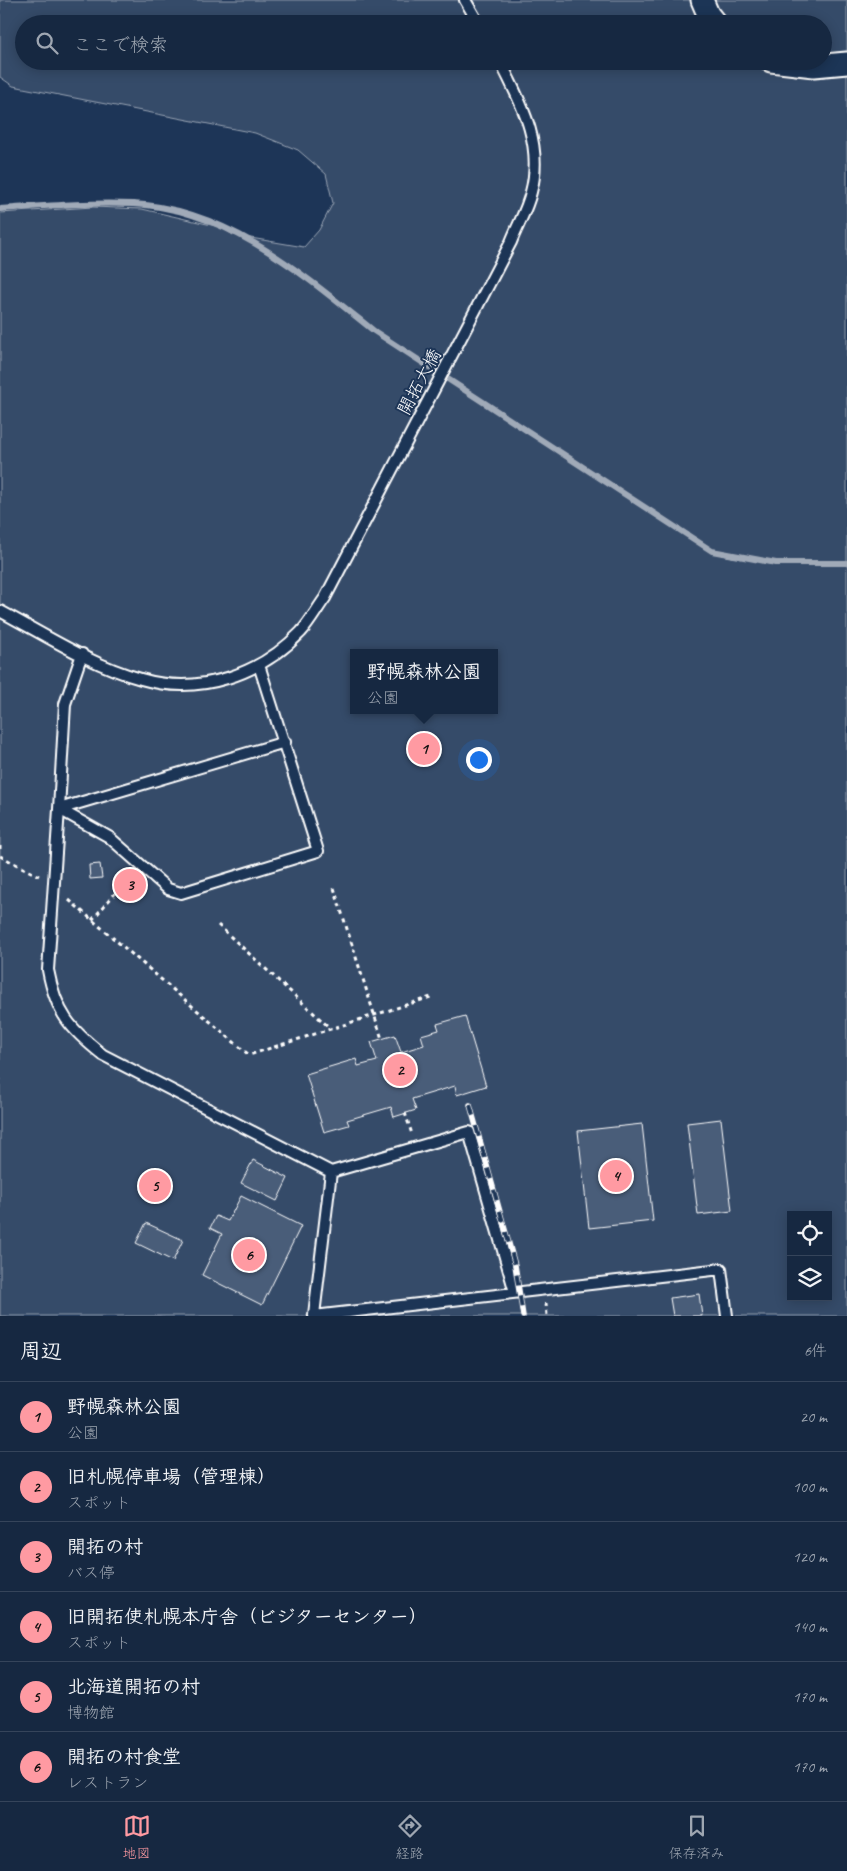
<!DOCTYPE html>
<html lang="ja">
<meta charset="utf-8">
<style>
body{margin:0;font-family:Caveat,"Klee One",sans-serif;background:#23344c;color:#f1f3f6}
.controls{position:absolute;right:15px;bottom:15px;display:grid;overflow:hidden;border-radius:0px;box-shadow:0 2px 12px #0003}
.controls button{width:45px;height:45px;display:grid;place-items:center;padding:0;border:0;border-bottom:1px solid #35445a;background:#162841;color:#f1f3f6;font:25px sans-serif}
.you{position:absolute;left:478px;top:759px;width:18px;height:18px;margin:-12px;border:4px solid #fff;border-radius:50%;background:#1a73e8;box-shadow:0 0 0 8px #1a73e833}
.badge{display:grid;place-items:center;width:32px;height:32px;border-radius:50%;background:#ff9aa2;color:#111;font-size:16px;font-weight:700}
.pin{position:absolute;translate:-50% -50%;border:2px solid #fff;box-shadow:0 1px 5px #0006}
.popup{position:absolute;left:350px;top:649px;width:148px;height:65px;box-sizing:border-box;display:grid;place-content:center;border-radius:0px;background:#162841;filter:drop-shadow(0 1px 4px #0005);font-size:16px;white-space:nowrap;color:#9ea6b1}
.popup b{font-size:19px;color:#f1f3f6}
.popup::after{content:'';position:absolute;left:50%;top:100%;margin-left:-10px;border:10px solid transparent;border-top-color:#162841}
.list{margin:0;padding:0;list-style:none}
h2{display:flex;justify-content:space-between;align-items:center;height:65px;margin:0;padding:0 20px;font-size:21px}
h2 small{font-size:16px;font-weight:400;color:#9ea6b1}
.list li{display:grid;grid-template-columns:32px 1fr auto;gap:15px;align-items:center;box-sizing:border-box;height:70px;padding:0 20px;border-top:1px solid #35445a}
.list b{display:block;font-size:19px;white-space:nowrap}
.list p{margin:0;font-size:16px;white-space:nowrap;color:#9ea6b1}
.list em{font-size:16px;font-style:normal;color:#9ea6b1}
.icon{flex:none;width:28px;height:28px;fill:none;stroke:currentColor;stroke-width:2;stroke-linecap:round;stroke-linejoin:round}
.map{position:relative;flex:none;width:847px;height:1316px;overflow:hidden}
.search{position:absolute;background:#162841;box-shadow:0 2px 12px #0003;left:15px;right:15px;top:15px;height:55px;display:flex;align-items:center;gap:12px;box-sizing:border-box;padding:0 18px;border-radius:28px;color:#9ea6b1;font-size:19px}
.sheet{height:485px;background:#162841}
nav{display:flex;justify-content:space-around;align-items:center;box-sizing:border-box;height:70px;border-top:1px solid #35445a;background:#162841;font-size:14px;color:#9ea6b1}
nav a{display:grid;justify-items:center;gap:2px}
nav .on{color:#ff9aa2}
.map>svg:first-child{display:block}
</style>
<div class="map">
<svg width="847" height="1316" viewBox="0 0 847 1316">
<rect width="100%" height="100%" fill="#1d3557"/>
<filter id="ink" filterUnits="userSpaceOnUse"><feTurbulence type="fractalNoise" baseFrequency=".02" numOctaves="2"/><feDisplacementMap in="SourceGraphic" scale="10" xChannelSelector="R" yChannelSelector="G"/><feConvolveMatrix kernelMatrix="1 2 1 2 8 2 1 2 1" color-interpolation-filters="sRGB"/></filter>
<g filter="url(#ink)">
<path fill="#364b69" stroke="#9aa5b4" fill-rule="evenodd" d="M0,0H847V1316H0V213L93,207L142,209L220,227L233,235L304,247L319,230L333,203L326,174L298,150L255,133L13,86L0,77ZM24,24H823V61H24ZM354,653H494V710H354ZM791,1215H828V1297H791Z"/>
<g fill="none" stroke-linecap="round" stroke-linejoin="round">
<path stroke="#a0aab8" stroke-width="6" d="M0,209C44,206 89,202 133,204C227,208 304,275 374,331L712,551L776,563H847"/>
</g>
<path fill="#4a5d79" stroke="#fff" d="M100,864L102,878L90,879L89,865Z
M465,1016L486,1086L457,1095L455,1086L412,1099L416,1110L394,1117L391,1107L347,1120L349,1125L324,1132L306,1074L356,1059L358,1066L377,1061L371,1042L395,1035L401,1052L424,1045L421,1035L439,1030L437,1024Z
M721,1119L732,1211L698,1215L687,1123Z
M642,1124L653,1221L589,1228L578,1131Z
M253,1160L288,1178L277,1201L241,1183Z
M241,1196L301,1226L262,1305L202,1275L222,1234L210,1228L216,1216L228,1221Z
M146,1223L183,1240L173,1261L136,1243Z
M699,1294L702,1316H673L670,1298Z"/>
<g fill="none" stroke-linecap="round" stroke-linejoin="round">
<g stroke="#fff" stroke-width="14">
<path id="service" d="M465,0L479,24
M0,611C45,635 91,665 141,679C199,696 260,675 301,632C310,622 317,609 325,598L511,242C517,226 527,210 531,192C544,143 521,103 500,61
M82,654L65,704L59,809L109,837L168,889L181,893L318,851L259,665
M285,742L59,809L48,970C56,1013 70,1029 103,1055L331,1172
M314,1315L331,1172L469,1132L515,1292
M314,1316L721,1269L727,1316"/>
</g>
<g stroke="#fff" stroke-width="25">
<path id="minor" d="M702,0L708,14L716,24
M771,61L814,66L847,63"/>
</g>
<path stroke="#fff" stroke-width="3" stroke-dasharray="4 4" stroke-linecap="butt" d="M0,846V849
M0,856L39,876
M334,888L382,1039
M69,900L249,1055L434,996
M92,920L118,890
M218,925L331,1029
M405,1113L412,1134
M546,1303L547,1316"/>
<use href="#service" stroke="#1d3557" stroke-width="10"/>
<use href="#minor" stroke="#1d3557" stroke-width="21"/>
<g stroke="#fff" stroke-width="5.5">
<path id="rail" d="M470,1105L515,1265L523,1316"/>
</g>
<use href="#rail" stroke="#1d3557" stroke-width="4" stroke-dasharray="11" stroke-linecap="butt"/>
</g>
</g>
<g text-anchor="middle" dominant-baseline="central" stroke-width="4" stroke-linejoin="round" paint-order="stroke">
<g font-size="18" fill="#fff" stroke="#1d3557">
<text transform="translate(419 382) rotate(-62)">開拓大橋</text>
</g>
</g>
</svg>
<div class="controls">
<button><svg class="icon" aria-label="locate" viewBox="0 0 24 24"><circle cx="12" cy="12" r="6"/><path d="M12 2v4M12 18v4M2 12h4M18 12h4"/></svg></button>
<button><svg class="icon" aria-label="layers" viewBox="0 0 24 24"><path d="M12 4l9 5-9 5-9-5zM3 14l9 5 9-5"/></svg></button>
</div>
<div class="you"></div>
<div class="pin badge" style="left:424px;top:749px">1</div>
<div class="popup"><b>野幌森林公園</b>公園</div>
<div class="pin badge" style="left:400px;top:1070px">2</div>
<div class="pin badge" style="left:130px;top:885px">3</div>
<div class="pin badge" style="left:616px;top:1176px">4</div>
<div class="pin badge" style="left:155px;top:1186px">5</div>
<div class="pin badge" style="left:249px;top:1255px">6</div>
<div class="search"><svg class="icon" aria-label="search" viewBox="0 0 24 24"><circle cx="10" cy="10" r="6"/><path d="M15 15l6 6"/></svg>ここで検索</div>
</div>
<section class="sheet">
<h2>周辺<small>6件</small></h2>
<ul class="list">
<li><span class="badge">1</span><div><b>野幌森林公園</b><p>公園</p></div><em>20 m</em></li>
<li><span class="badge">2</span><div><b>旧札幌停車場（管理棟）</b><p>スポット</p></div><em>100 m</em></li>
<li><span class="badge">3</span><div><b>開拓の村</b><p>バス停</p></div><em>120 m</em></li>
<li><span class="badge">4</span><div><b>旧開拓使札幌本庁舎（ビジターセンター）</b><p>スポット</p></div><em>140 m</em></li>
<li><span class="badge">5</span><div><b>北海道開拓の村</b><p>博物館</p></div><em>170 m</em></li>
<li><span class="badge">6</span><div><b>開拓の村食堂</b><p>レストラン</p></div><em>170 m</em></li>
</ul>
</section>
<nav>
<a class="on"><svg class="icon" aria-label="map" viewBox="0 0 24 24"><path d="M3 6l6-2 6 2 6-2v14l-6 2-6-2-6 2zM9 4v14M15 6v14"/></svg>地図</a>
<a><svg class="icon" aria-label="directions" viewBox="0 0 24 24"><path d="M12 3l9 9-9 9-9-9zM9 14v-3h6M13 9l2 2-2 2"/></svg>経路</a>
<a><svg class="icon" aria-label="saved" viewBox="0 0 24 24"><path d="M7 4h10v16l-5-4-5 4z"/></svg>保存済み</a>
</nav>
